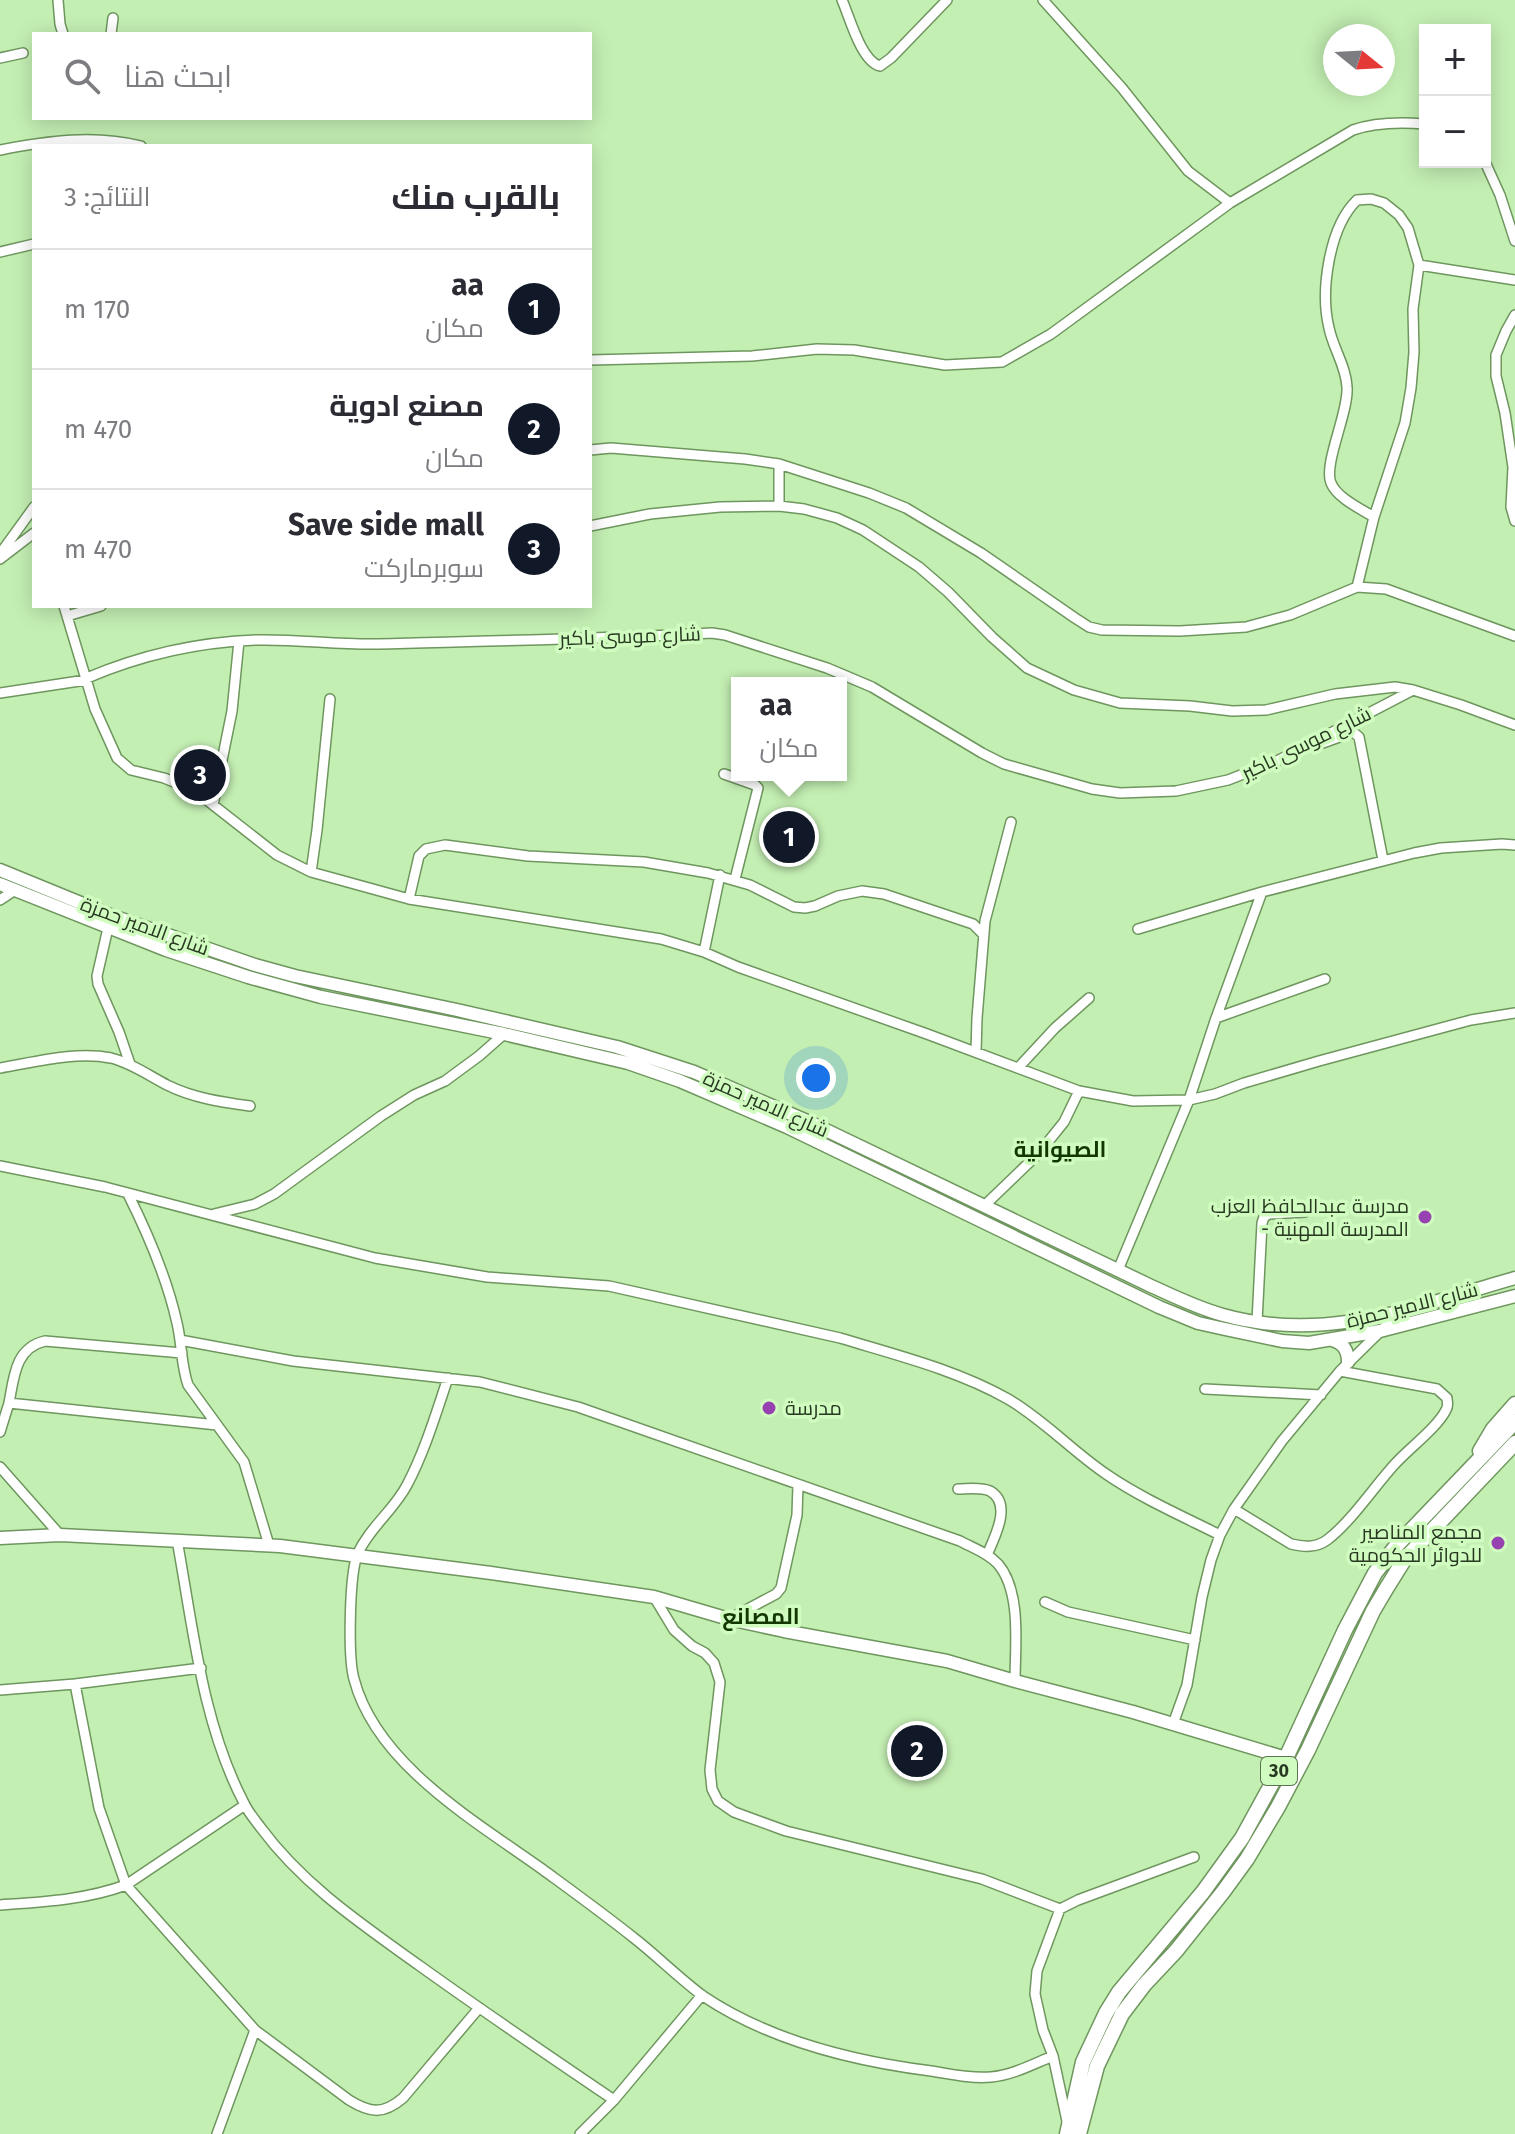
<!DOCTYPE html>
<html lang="ar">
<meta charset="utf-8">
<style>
body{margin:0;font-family:"Fira Sans",Cairo,sans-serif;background:#f2f2f3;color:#2b2b33;direction:rtl}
.controls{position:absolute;right:24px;top:24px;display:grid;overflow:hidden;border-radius:0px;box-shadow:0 4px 20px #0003}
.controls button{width:72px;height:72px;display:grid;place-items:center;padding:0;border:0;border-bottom:2px solid #e1e1e2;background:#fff;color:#2b2b33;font:40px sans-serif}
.compass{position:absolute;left:1323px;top:24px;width:72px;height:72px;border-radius:50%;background:#fff;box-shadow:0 4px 20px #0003;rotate:108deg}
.you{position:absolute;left:816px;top:1078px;width:28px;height:28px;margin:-20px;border:6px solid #fff;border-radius:50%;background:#1a73e8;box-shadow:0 0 0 12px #1a73e833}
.badge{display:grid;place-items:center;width:52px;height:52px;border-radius:50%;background:#111827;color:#fff;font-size:26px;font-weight:700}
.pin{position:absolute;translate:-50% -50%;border:4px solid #fff;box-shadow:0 2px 8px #0006}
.popup{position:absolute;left:731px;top:677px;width:116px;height:104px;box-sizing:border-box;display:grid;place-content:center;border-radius:0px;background:#fff;filter:drop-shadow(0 2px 6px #0005);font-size:26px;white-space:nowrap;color:#7c7c81}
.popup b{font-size:30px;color:#2b2b33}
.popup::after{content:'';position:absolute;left:50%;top:100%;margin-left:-16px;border:16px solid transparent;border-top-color:#fff}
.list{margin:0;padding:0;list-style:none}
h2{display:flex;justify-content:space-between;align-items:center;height:104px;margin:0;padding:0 32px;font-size:34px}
h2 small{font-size:26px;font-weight:400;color:#7c7c81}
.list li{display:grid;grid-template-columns:52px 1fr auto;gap:24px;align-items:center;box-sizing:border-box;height:120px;padding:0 32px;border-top:2px solid #e1e1e2}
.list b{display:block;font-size:30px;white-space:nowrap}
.list p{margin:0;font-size:26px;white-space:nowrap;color:#7c7c81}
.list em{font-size:26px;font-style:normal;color:#7c7c81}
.icon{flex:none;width:44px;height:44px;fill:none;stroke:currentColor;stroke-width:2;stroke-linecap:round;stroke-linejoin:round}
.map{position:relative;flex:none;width:1515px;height:2134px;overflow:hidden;direction:ltr}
.search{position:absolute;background:#fff;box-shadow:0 4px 20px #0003;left:32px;top:32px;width:560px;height:88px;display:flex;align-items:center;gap:20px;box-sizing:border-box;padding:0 28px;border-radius:0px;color:#7c7c81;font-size:30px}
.panel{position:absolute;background:#fff;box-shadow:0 4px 20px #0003;left:32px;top:144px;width:560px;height:464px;border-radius:0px;direction:rtl}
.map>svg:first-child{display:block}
</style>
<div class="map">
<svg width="1515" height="2134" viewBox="0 0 1515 2134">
<rect width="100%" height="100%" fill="#c4efb3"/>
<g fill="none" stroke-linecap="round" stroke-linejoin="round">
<g stroke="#6e965e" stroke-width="12">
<path id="street" d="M58,0L60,24L63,34
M842,0C850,18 861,61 880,66L891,58L947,0
M1043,0L1122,88L1188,171L1230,203
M111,34L113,18
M0,58L23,53
M0,150C47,141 94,134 141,146
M1485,162L1500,195L1515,241
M0,252L34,244
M1419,265L1515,280
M1515,315L1506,331L1496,355V376L1505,413L1513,467L1511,507L1515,521
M590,360L752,356L817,349L854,350L945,365L1002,362L1051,334L1230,203L1353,130C1376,122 1401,122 1425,124
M590,450L611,448L745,459L779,464L869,493L906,508L981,553L1075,618L1089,627L1102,630L1180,631L1246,627L1290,615L1357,587L1386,589L1515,636
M779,506V464
M590,526L650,514L720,507L779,506L804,509L837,518L863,530L919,567L948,592L992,637L1027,668L1074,690L1120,703L1190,706L1232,711L1266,710L1335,694L1395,687L1413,690L1461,705L1515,725
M0,554L34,507
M0,559L34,533
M1357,587L1374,517L1405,423L1411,388L1414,352L1413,309L1419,265L1408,228L1399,215L1384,203L1371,199L1357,200C1329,227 1320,291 1329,328C1333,348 1346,366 1347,387C1349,412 1323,464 1331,483C1337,498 1361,509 1374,517
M64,606L95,709L117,758L131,770L164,778L194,790L277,855L311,872L409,899L661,939L704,952L738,967L927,1034L1079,1091L1133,1101L1189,1100L1215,1094L1244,1083L1319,1061L1471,1020L1515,1013
M67,616L101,606
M0,693L86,680L87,678C141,655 199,642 257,640C298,639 338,645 379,644C490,641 601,639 712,633L725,635L827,668L872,687L982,753L1004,764L1092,789L1120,793L1176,791L1228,780L1277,761L1413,690
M1320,744L1353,732L1359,737L1383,860
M724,774L755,785L758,788L735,879
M213,805L232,711L239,641
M311,872L317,830L330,699
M409,899L419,856L426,849L445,845L528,856L644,862L708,873L750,885L794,907L805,908L815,906L838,896L862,891L884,894L973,924L984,935
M0,900L15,890
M108,928L97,976L98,984L119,1032L130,1064
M1138,929L1262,892L1414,853L1441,848L1502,844L1515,845
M704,952L720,875
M1216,1018L1325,979
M976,1052L977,1018L985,921L1011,822
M0,1068C36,1062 75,1051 111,1058C131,1063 148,1075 167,1085C193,1098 221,1102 250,1106
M1018,1068L1055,1028L1089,998
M0,1166L105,1187L375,1258L487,1277L609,1286L840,1338C896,1355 957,1370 1008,1399C1044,1420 1072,1451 1106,1474C1141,1498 1182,1516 1220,1535
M128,1194C149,1236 167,1278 177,1323C182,1344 181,1365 188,1385L244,1462L269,1545
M984,1206L1039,1153L1064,1122L1079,1091
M214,1214L255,1204L274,1194L381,1116L414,1095L445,1081L479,1056L504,1034
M1118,1270L1189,1100L1216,1018L1262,892
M1257,1322L1262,1223L1264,1217L1269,1214L1305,1212
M180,1340L293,1361L480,1382L578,1407L960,1541C973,1548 988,1553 998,1564C1022,1592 1015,1647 1015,1681
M448,1378C436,1413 425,1451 407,1485C394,1510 370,1527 358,1553C349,1573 348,1658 354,1679C376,1764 475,1821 542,1869C572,1891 604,1914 634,1938C657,1956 679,1978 703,1996C770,2041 852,2061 931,2071C950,2074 971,2079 991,2077C1013,2075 1033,2064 1053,2056
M1205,1389L1321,1395
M9,1403C14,1377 15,1348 45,1341L182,1353
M0,1432L9,1403L217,1425
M0,1467L60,1535
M958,1489C967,1489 981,1487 990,1491C1013,1504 994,1538 987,1555
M1234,1509L1291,1544C1304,1547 1316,1548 1327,1540C1350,1523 1374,1487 1394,1465C1408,1449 1437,1428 1446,1410C1449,1405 1447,1403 1447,1398L1437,1389L1340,1371
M177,1540C193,1627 202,1723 244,1803C248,1812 255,1820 261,1828C303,1885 363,1925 420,1966C484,2012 549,2056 614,2100
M654,1597L674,1630L692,1646L705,1653L714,1663L720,1682L710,1770L712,1789L718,1801L734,1812L786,1831L982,1879L1060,1909L1078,1900L1194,1857
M1045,1602L1068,1612L1195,1640
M729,1619L776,1594L781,1588L797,1515L798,1485
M75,1684L99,1808L126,1885L255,2030L349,2100C370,2113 383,2115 403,2098L479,2008
M0,1690L75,1684L201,1668
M1173,1724L1187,1685L1202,1597L1211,1560L1220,1535L1234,1509L1282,1441L1340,1371L1400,1312
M0,1905C42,1902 85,1900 126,1885L245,1805
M1060,1909L1037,1971L1035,1994L1043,2030L1053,2056L1067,2121
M217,2134L255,2030
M580,2134L614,2100L702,1995"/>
</g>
<g stroke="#6e965e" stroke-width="15">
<path id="secondary" d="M0,870L110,915L255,965L295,976L457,1010L617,1047L694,1072L807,1121L1149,1285C1173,1296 1197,1308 1223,1315C1327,1344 1416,1306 1515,1278
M0,884L166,950L248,977L321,997L504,1034L628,1063L680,1081L787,1127L1159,1307L1198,1323L1225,1329L1282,1341L1309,1343L1380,1331L1515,1296
M1332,1340C1343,1343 1348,1350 1348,1362
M0,1538L60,1535L280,1546L491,1573L654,1597L729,1619L784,1631L947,1661L1015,1681L1133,1712L1286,1758"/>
</g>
<g stroke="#6e965e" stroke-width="17">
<path id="primary" d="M1480,1451L1493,1429L1515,1404
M1067,2134L1083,2062L1106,2013L1119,1992L1203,1892L1242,1838L1286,1758L1345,1630L1375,1573L1397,1545L1515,1422
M1079,2134L1097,2066L1122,2014L1144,1985L1176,1951L1223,1892L1247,1859L1278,1807L1308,1750L1373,1611L1386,1589L1404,1560L1515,1443"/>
</g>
<use href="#street" stroke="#fff" stroke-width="9"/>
<use href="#secondary" stroke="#fff" stroke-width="12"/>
<use href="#primary" stroke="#fff" stroke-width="14"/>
</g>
<g fill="#9643b1" stroke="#d1fcc0" stroke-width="3">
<circle cx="1425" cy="1217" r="8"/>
<circle cx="769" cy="1408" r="8"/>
<circle cx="1498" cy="1543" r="8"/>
</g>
<g text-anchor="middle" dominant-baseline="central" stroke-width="7" stroke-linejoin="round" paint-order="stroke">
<rect fill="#d1fcc0" stroke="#5b7451" stroke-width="2" x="1261" y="1757" width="36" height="28" rx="6"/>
<g font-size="18" font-weight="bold" fill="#283922">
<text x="1279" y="1771">30</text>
</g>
<g font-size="20" fill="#283922" stroke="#d1fcc0">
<text transform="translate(630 636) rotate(-2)">شارع موسى باكير</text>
<text transform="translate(1306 743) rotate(-26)">شارع موسى باكير</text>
<text transform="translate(145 926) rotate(20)">شارع الامير حمزة</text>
<text transform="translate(766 1104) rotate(24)">شارع الامير حمزة</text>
<text transform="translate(1412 1305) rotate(-14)">شارع الامير حمزة</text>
</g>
<g font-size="20" fill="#283922" stroke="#d1fcc0" text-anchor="end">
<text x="1409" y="1206">مدرسة عبدالحافظ العزب<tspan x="1409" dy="23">- المدرسة المهنية</tspan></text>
<text x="785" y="1408" text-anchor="start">مدرسة</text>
<text x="1482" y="1532">مجمع المناصير<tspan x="1482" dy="23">للدوائر الحكومية</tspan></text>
</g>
<g font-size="22" font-weight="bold" fill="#133700" stroke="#d1fcc0">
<text x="1060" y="1149">الصيوانية</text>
<text x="761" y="1616">المصانع</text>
</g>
</g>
</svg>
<div class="controls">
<button>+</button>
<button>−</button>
</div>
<svg class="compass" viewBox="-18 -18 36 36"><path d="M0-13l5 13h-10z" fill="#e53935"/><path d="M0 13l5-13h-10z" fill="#7c7c81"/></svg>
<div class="you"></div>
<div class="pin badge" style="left:789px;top:837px">1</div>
<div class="popup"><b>aa</b>مكان</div>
<div class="pin badge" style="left:917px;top:1751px">2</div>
<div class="pin badge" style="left:200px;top:775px">3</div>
<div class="search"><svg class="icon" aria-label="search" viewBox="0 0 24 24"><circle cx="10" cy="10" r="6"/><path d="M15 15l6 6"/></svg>ابحث هنا</div>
<section class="panel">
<h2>بالقرب منك<small>النتائج: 3</small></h2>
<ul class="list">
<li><span class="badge">1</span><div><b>aa</b><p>مكان</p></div><em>170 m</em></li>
<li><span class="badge">2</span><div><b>مصنع ادوية</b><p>مكان</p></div><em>470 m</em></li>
<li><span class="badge">3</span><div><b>Save side mall</b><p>سوبرماركت</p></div><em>470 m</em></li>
</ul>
</section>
</div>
